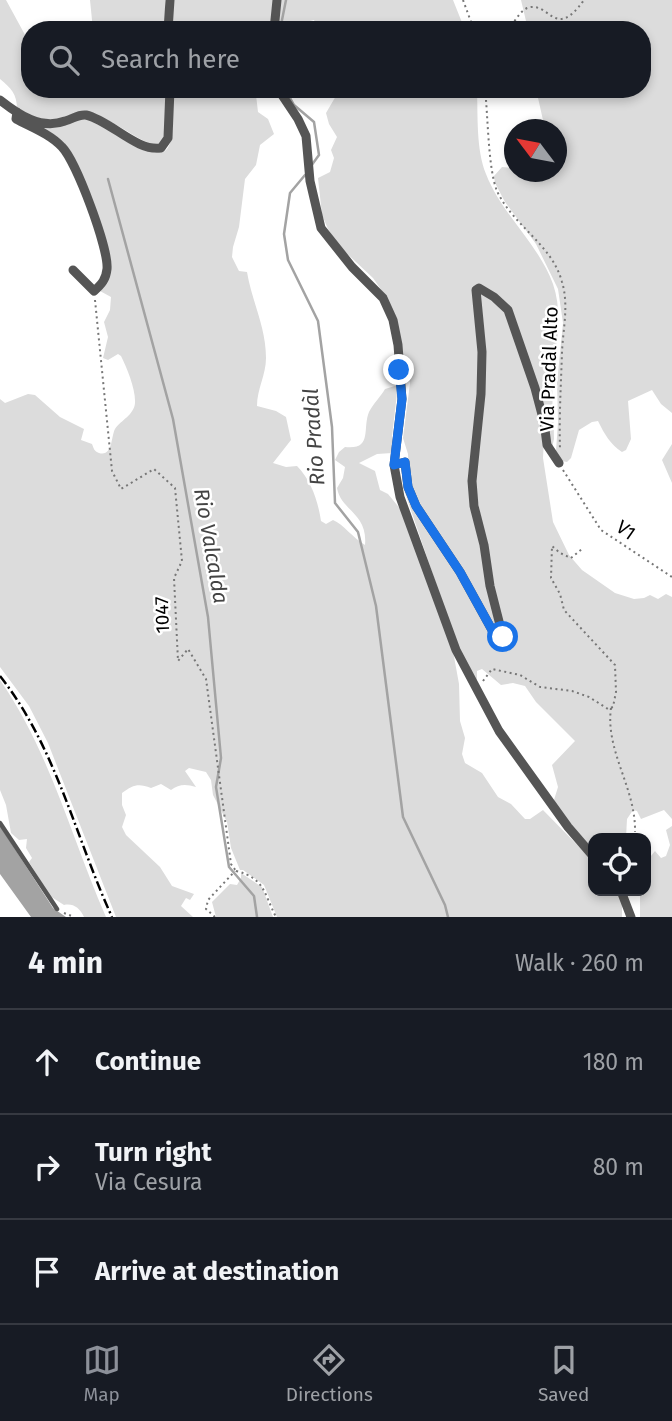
<!DOCTYPE html>
<meta charset="utf-8">
<style>
body{margin:0;font-family:"Fira Sans",sans-serif;background:#242831;color:#f1f3f6}
.controls{position:absolute;right:21px;bottom:21px;display:grid;overflow:hidden;border-radius:14px;box-shadow:0 4px 10px #0003}
.controls button{width:63px;height:63px;display:grid;place-items:center;padding:0;border:0;border-bottom:2px solid #363941;background:#171b24;color:#f1f3f6;font:35px sans-serif}
.compass{position:absolute;left:504px;top:119px;width:63px;height:63px;border-radius:50%;background:#171b24;box-shadow:0 4px 10px #0003;rotate:302deg}
.stop{position:absolute;width:21px;height:21px;margin:-16px;border:5px solid #1a73e8;border-radius:50%;background:#fff}
.stop.end{background:#1a73e8;border-color:#fff;box-shadow:0 2px 7px #0008}
.list{margin:0;padding:0;list-style:none}
h2{display:flex;justify-content:space-between;align-items:center;height:91px;margin:0;padding:0 28px;font-size:30px}
h2 small{font-size:23px;font-weight:400;color:#9ea1a6}
.list li{display:grid;grid-template-columns:46px 1fr auto;gap:21px;align-items:center;box-sizing:border-box;height:105px;padding:0 28px;border-top:2px solid #363941}
.list b{display:block;font-size:26px;white-space:nowrap}
.list p{margin:0;font-size:23px;white-space:nowrap;color:#9ea1a6}
.list em{font-size:23px;font-style:normal;color:#9ea1a6}
.icon{flex:none;width:38px;height:38px;fill:none;stroke:currentColor;stroke-width:2;stroke-linecap:round;stroke-linejoin:round}
.map{position:relative;flex:none;width:672px;height:917px;overflow:hidden}
.search{position:absolute;background:#171b24;box-shadow:0 4px 10px #0003;left:21px;right:21px;top:21px;height:77px;display:flex;align-items:center;gap:18px;box-sizing:border-box;padding:0 24px;border-radius:28px;color:#9ea1a6;font-size:26px}
.sheet{height:406px;background:#171b24}
nav{display:flex;justify-content:space-around;align-items:center;box-sizing:border-box;height:98px;border-top:2px solid #363941;background:#171b24;font-size:19px;color:#9ea1a6}
nav a{display:grid;justify-items:center;gap:4px}
nav .on{color:#8c9099}
.map>svg:first-child{display:block}
</style>
<div class="map">
<svg width="672" height="917" viewBox="0 0 672 917">
<rect width="100%" height="100%" fill="#fff"/>
<path fill="#dcdcdc" d="M0,0H6L30,44V89H167C167,106 173,136 156,146C133,138 115,120 91,114C85,113 76,116 69,117C46,122 37,120 17,109C17,94 11,88 0,79Z
M90,0H165V30H93Z
M173,0H274L270,30H171Z
M280,0H453L465,30H319L314,20C300,23 290,30 276,30Z
M521,0H672V413L661,404L652,390L628,401L631,439L626,450L622,452C610,444 605,435 598,421L592,422L579,430L571,458L567,462L562,461L556,451L558,422L557,383L563,323L558,289L536,244L505,202L495,183L494,176L502,167L514,168V172H556V130L545,129L536,89H642V30H524L526,21Z
M172,89H263L256,95L258,112L268,119L274,134L260,145L256,165L245,179L239,227L233,247L232,257L239,271L247,272C252,302 266,327 266,358C266,375 257,389 257,406L276,411L286,417L291,440L273,463L286,467L297,466C311,480 318,501 321,521L326,524L333,520C343,524 353,538 365,545C368,513 341,511 337,488L343,478L345,467L335,460L339,452L345,447C373,450 362,429 369,412C373,404 381,396 385,389L398,385L392,436V453L377,454L359,463L375,471L380,490L388,494L402,511L453,651L459,684L460,721L465,738L462,754L465,763L482,773L498,797L511,804L525,819H530L543,810L593,861V891H616L622,902V917H277L264,885L243,870H240L231,848L227,822L213,795L211,780L206,772L189,768L185,771L196,787C186,784 179,784 171,790L161,784L151,788C138,783 133,785 122,793V805L126,815L122,827L126,835L160,867L172,886L194,894L190,900L186,898L181,906L193,917H116L48,743L29,706L0,667V399L5,403L28,394L35,395L60,417L84,429L81,440L92,444C94,449 94,451 99,453C113,457 111,436 115,429C121,420 134,415 135,403C136,390 127,368 121,356L118,354L108,360L103,358L108,337L104,322L110,310L111,297L100,291L104,271L102,245L69,155L36,125L80,118C92,119 106,126 116,132C130,140 164,170 171,140C175,125 172,105 172,89Z
M340,89H477C478,116 476,149 486,174C502,215 538,243 553,284C564,316 555,348 553,380C551,399 554,420 554,439L552,448L516,320L479,287L480,375L471,461L499,635L422,511L409,478L408,454L403,438L410,383L394,317L387,298L373,278L340,247L328,229L322,215L318,178L330,172L334,158L331,150L337,137L329,124L326,113Z
M479,292L483,293L505,312L533,392L544,438L543,458L553,522L569,555L582,570L615,593L634,599L644,598L650,595L658,599L666,594L672,597V819L664,810L641,819L637,811L633,810L627,819L626,838H593V852L556,806L554,800L558,787L552,765L575,741L536,702L525,686L513,683L501,685L482,669L477,671V679L475,683L458,648L403,487L401,467L404,470L405,487L458,574L494,640L500,619L474,481Z
M672,444V483L662,460Z
M0,680C50,752 71,837 106,917H84C80,908 73,903 64,905L50,896L29,862L32,858L26,848L27,839L19,840L11,833L6,805L0,790Z
M672,826V917H640V891H646V862L655,851L661,858L666,856L670,845L666,830Z
M241,873L262,887L273,917H216L212,902L230,884L237,885L241,878Z"/>
<path fill="#a3a3a3" d="M0,826L53,908L66,917H31L0,874Z"/>
<g fill="none" stroke-linecap="round" stroke-linejoin="round">
<path stroke="#a3a3a3" stroke-width="2.5" d="M280,30L286,0
M285,89L294,105L314,122L319,155L311,166
M305,175L290,193L284,234L288,260L318,321L332,427L335,503L358,532L376,606L403,817L445,905L448,917
M108,179L173,419L208,617L221,758L216,787L229,867L254,896L257,917"/>
<path stroke="#777" stroke-width="2" stroke-dasharray="2 3.5" stroke-linecap="butt" d="M463,0L474,30
M508,30C514,23 519,12 527,8C550,0 554,42 584,0
M485,89C488,115 488,169 497,191C513,226 552,244 562,282C569,305 563,329 562,352C561,384 559,417 560,449
M95,300L112,471L121,489L154,469L175,488L182,561L174,578L178,661L188,649L206,679L231,864L236,871
M563,470L601,530L672,577
M483,681L492,669L520,675L540,687L572,691L589,697L608,709L613,707L616,692L615,665L564,610L560,594L551,578L552,546L560,553L571,558L582,549
M611,708C605,751 636,788 635,832
M236,871C265,878 264,894 276,917
M64,913L74,917
M215,917L206,909L208,900L235,871"/>
<path stroke="#555" stroke-width="4.5" d="M0,823L57,909"/>
<path stroke="#555" stroke-width="9" d="M168,30L170,0
M274,30L277,0
M278,89L298,119L306,136L310,181L321,228L352,267L383,298L393,320L398,345L402,399L394,465L400,497L456,650L499,731L568,827L593,856
M0,100C19,115 41,130 65,121C73,119 78,114 86,115C111,121 137,152 161,148L168,138L170,89
M17,112L16,119C31,127 50,134 62,147C76,161 109,249 107,269C106,279 102,284 94,291L73,270
M394,465L405,462L408,487L416,506L460,572L497,639L503,637L490,586L484,545L474,506L472,481L481,394L482,352L476,290L479,288L494,297L508,310L535,388L544,422L547,445L559,463
M621,891L631,917"/>
<path stroke="#000" stroke-width="2.5" stroke-dasharray="10 3.5 2 3.5" stroke-linecap="butt" d="M0,676C56,747 75,836 112,917"/>
</g>
<g fill="none" stroke-linecap="round" stroke-linejoin="round">
<path stroke="#1a73e8" stroke-width="9" d="M399,370L402,399L394,465L405,462L408,487L416,506L460,572L497,639L503,637"/>
</g>
<g text-anchor="middle" dominant-baseline="central" stroke-width="5" stroke-linejoin="round" paint-order="stroke">
<g font-size="19" fill="#000" stroke="#fff">
<text transform="translate(549 369) rotate(-88)">Via Pradàl Alto</text>
<text transform="translate(626 530) rotate(35)">V1</text>
<text transform="translate(162 615) rotate(-92)">1047</text>
</g>
<g font-size="21" font-style="italic" fill="#444" stroke="#fff">
<text transform="translate(314 437) rotate(-94)">Rio Pradàl</text>
<text transform="translate(211 546) rotate(80)">Rio Valcalda</text>
</g>
</g>
</svg>
<div class="controls">
<button><svg class="icon" aria-label="locate" viewBox="0 0 24 24"><circle cx="12" cy="12" r="6"/><path d="M12 2v4M12 18v4M2 12h4M18 12h4"/></svg></button>
</div>
<svg class="compass" viewBox="-18 -18 36 36"><path d="M0-13l5 13h-10z" fill="#e53935"/><path d="M0 13l5-13h-10z" fill="#9ea1a6"/></svg>
<div class="stop" style="left:503px;top:637px"></div>
<div class="stop end" style="left:399px;top:370px"></div>
<div class="search"><svg class="icon" aria-label="search" viewBox="0 0 24 24"><circle cx="10" cy="10" r="6"/><path d="M15 15l6 6"/></svg>Search here</div>
</div>
<section class="sheet">
<h2>4 min<small>Walk · 260 m</small></h2>
<ul class="list">
<li><svg class="icon" aria-label="ahead" viewBox="0 0 24 24"><path d="M12 20V5M6 11l6-6 6 6"/></svg><div><b>Continue</b></div><em>180 m</em></li>
<li><svg class="icon" aria-label="right" viewBox="0 0 24 24"><path d="M7 20v-9h11M14 6l5 5-5 5"/></svg><div><b>Turn right</b><p>Via Cesura</p></div><em>80 m</em></li>
<li><svg class="icon" aria-label="arrive" viewBox="0 0 24 24"><path d="M6 21V4h12l-3 4 3 4H6"/></svg><div><b>Arrive at destination</b></div></li>
</ul>
</section>
<nav>
<a class="on"><svg class="icon" aria-label="map" viewBox="0 0 24 24"><path d="M3 6l6-2 6 2 6-2v14l-6 2-6-2-6 2zM9 4v14M15 6v14"/></svg>Map</a>
<a><svg class="icon" aria-label="directions" viewBox="0 0 24 24"><path d="M12 3l9 9-9 9-9-9zM9 14v-3h6M13 9l2 2-2 2"/></svg>Directions</a>
<a><svg class="icon" aria-label="saved" viewBox="0 0 24 24"><path d="M7 4h10v16l-5-4-5 4z"/></svg>Saved</a>
</nav>
